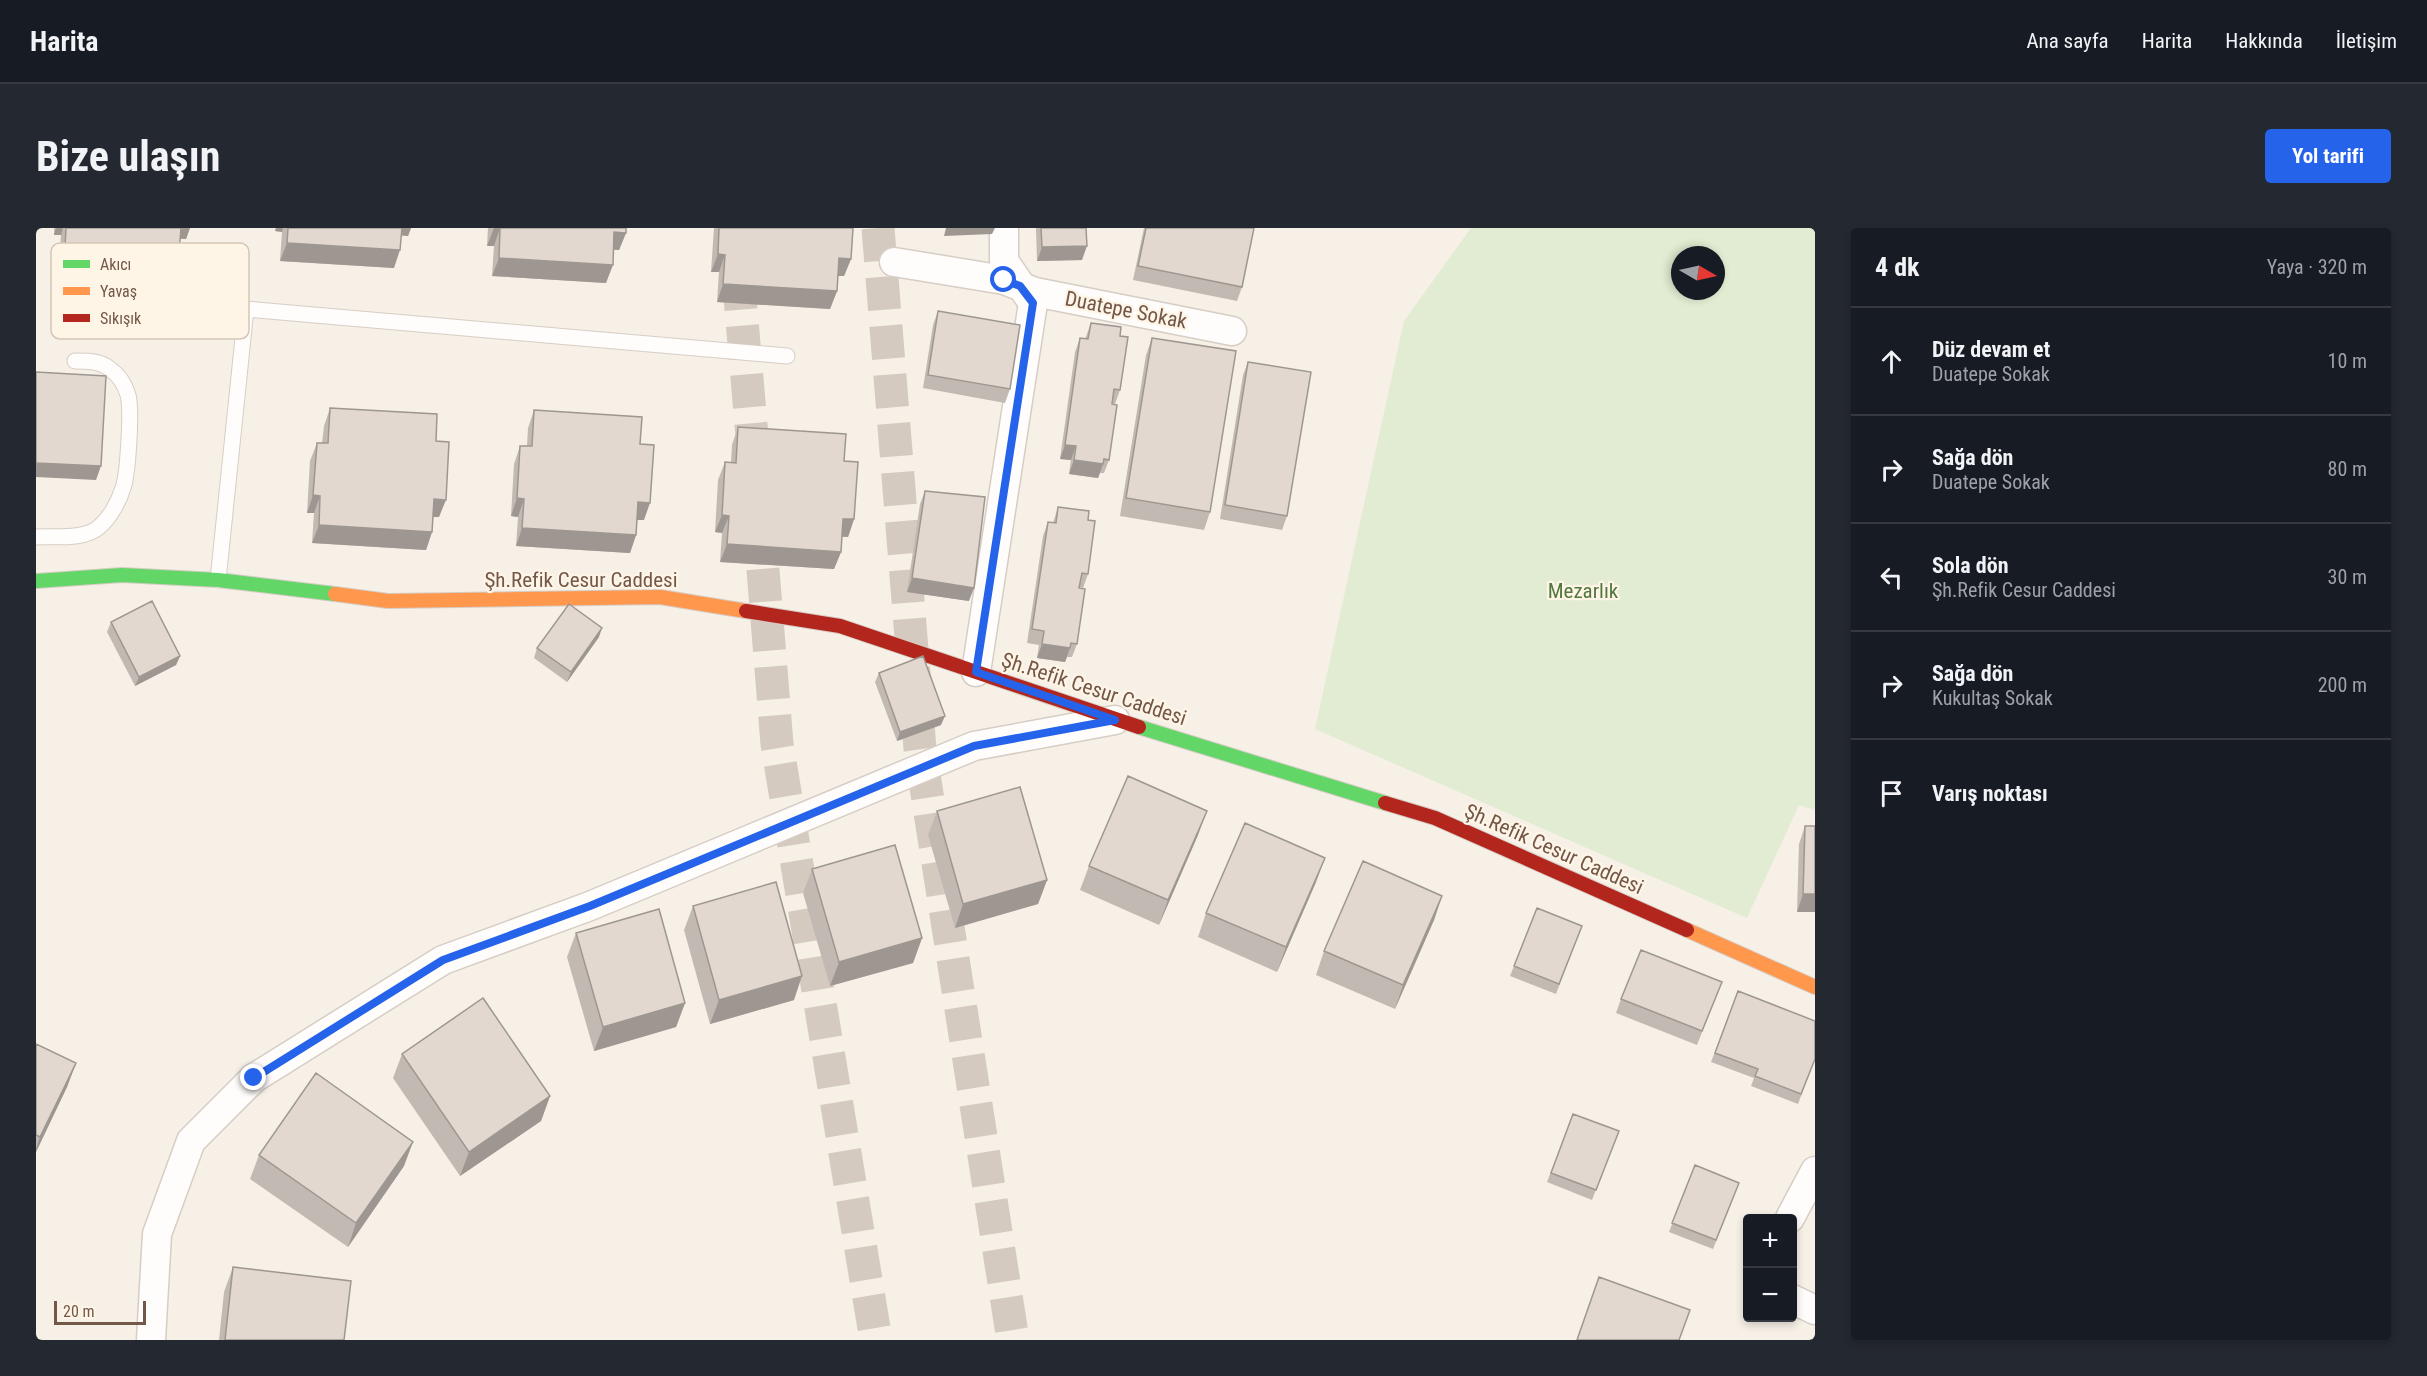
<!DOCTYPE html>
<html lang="tr">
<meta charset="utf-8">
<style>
body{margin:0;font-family:"Roboto Condensed",sans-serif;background:#242831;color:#f1f3f6}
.controls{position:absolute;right:18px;bottom:18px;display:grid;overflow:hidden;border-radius:6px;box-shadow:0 3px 9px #0003}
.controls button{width:54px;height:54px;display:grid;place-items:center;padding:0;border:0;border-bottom:2px solid #363941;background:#171b24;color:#f1f3f6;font:30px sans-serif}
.compass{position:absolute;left:1635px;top:18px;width:54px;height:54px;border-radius:50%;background:#171b24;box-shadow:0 3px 9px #0003;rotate:99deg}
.scale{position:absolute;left:18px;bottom:15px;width:92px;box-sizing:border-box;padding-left:6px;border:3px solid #735748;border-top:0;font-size:16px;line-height:21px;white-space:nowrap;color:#735748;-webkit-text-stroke:4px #fff5e7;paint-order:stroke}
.stop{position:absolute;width:18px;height:18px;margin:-14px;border:4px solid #2563eb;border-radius:50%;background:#fff}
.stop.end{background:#2563eb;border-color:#fff;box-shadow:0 2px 6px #0008}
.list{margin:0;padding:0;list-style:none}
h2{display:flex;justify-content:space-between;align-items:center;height:78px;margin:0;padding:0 24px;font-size:26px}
h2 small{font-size:20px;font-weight:400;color:#9ea1a6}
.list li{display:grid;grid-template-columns:39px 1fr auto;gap:18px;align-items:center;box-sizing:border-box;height:108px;padding:0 24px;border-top:2px solid #363941}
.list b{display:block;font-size:22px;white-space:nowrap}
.list p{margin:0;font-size:20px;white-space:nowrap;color:#9ea1a6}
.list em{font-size:20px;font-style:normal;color:#9ea1a6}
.icon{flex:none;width:33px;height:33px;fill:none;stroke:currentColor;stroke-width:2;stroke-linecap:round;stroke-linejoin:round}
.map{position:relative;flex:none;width:1779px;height:1112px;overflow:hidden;border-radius:6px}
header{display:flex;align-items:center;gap:36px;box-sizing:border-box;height:84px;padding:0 30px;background:#171b24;border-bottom:2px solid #363941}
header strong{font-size:28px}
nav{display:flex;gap:33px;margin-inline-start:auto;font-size:21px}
.intro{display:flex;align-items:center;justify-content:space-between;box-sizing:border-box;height:144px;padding:0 36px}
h1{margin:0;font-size:42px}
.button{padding:15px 27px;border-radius:6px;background:#2563eb;color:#fff;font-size:21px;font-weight:700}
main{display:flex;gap:36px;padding:0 36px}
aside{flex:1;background:#171b24;border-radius:6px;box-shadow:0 3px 9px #0003}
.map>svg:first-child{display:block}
</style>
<header>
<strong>Harita</strong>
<nav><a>Ana sayfa</a><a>Harita</a><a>Hakkında</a><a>İletişim</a></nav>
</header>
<div class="intro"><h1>Bize ulaşın</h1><a class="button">Yol tarifi</a></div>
<main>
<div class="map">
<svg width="1779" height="1112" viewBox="0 0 1779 1112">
<rect width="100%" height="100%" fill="#f6f0e7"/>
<path fill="#e2ecd2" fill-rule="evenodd" d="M1435,0H1779V582L1763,577L1711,690L1279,501L1368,93ZM1644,27H1680V63H1644Z"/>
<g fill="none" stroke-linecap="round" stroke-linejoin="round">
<path stroke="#d5cabf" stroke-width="33" stroke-dasharray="33 16" stroke-linecap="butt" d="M698,0L719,243
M842,0L884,521L977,1112
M723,292L741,516L840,1112"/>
<g stroke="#d7cdc5" stroke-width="17">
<path id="lane" d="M70,74L210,81L751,128
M0,309C18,308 49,312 63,299C74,290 83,273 87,260C92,246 96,181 92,167C89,157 83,147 74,141C65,133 51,133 39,133
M182,352L210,81"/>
</g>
<g stroke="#d7cdc5" stroke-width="31">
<path id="street" d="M858,34L968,52L999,64L1196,103
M940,444L997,75L968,33V0
M1754,990L1779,943
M1756,1071L1779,1082
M115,1112L121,1006L155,913L218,850L407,732L554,678L938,518L1079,492"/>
</g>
<g stroke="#d6ccc4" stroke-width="16">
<path id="fast" d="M0,353L86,347L182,352L299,366
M1103,499L1349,575"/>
</g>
<g stroke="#d6ccc4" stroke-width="16">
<path id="slow" d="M299,366L352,373L624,369L710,383
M1651,702L1779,759"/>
</g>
<g stroke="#d6ccc4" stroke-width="16">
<path id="jam" d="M710,383L804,398L1103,499
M1349,575L1399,590L1651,702"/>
</g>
<use href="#lane" stroke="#fefdfb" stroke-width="15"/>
<use href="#street" stroke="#fefdfb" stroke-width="28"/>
<use href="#fast" stroke="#63d668" stroke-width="14"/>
<use href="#slow" stroke="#ff974d" stroke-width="14"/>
<use href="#jam" stroke="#b3261e" stroke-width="14"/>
</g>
<path fill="#c2bab2" d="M18,0H154L150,11H144L137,43L23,36L25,7H18Z
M240,0H375L372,8L365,7L358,40L244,33L246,4L239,3Z
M452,0H590V5L583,22H577L570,55L456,48L458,18H451Z
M678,0H817L815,31L808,48H802L801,63L794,81L681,74L683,44H675Z
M1000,0H1050L1046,32L1001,33Z
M1108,0H1218L1206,59L1201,73L1097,52Z
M902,83L974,161L969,175L887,160L897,97Z
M1055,95L1084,108V162L1079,176L1076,175L1073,232L1068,245H1064L1062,250L1033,246L1035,232L1024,231L1039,124L1044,110L1049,111Z
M1116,110L1174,284L1168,302L1084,288L1110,127Z
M1212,134L1251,288L1246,302L1184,291L1207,147Z
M294,180L400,213L403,289H397L396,304L390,322L276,315L278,285H271L274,233L281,215H286L288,198Z
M498,182L604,216L608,292H601L600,307L594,325L480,318L482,289L475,288L478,236L484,218H491L492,200Z
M702,199L808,233L818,291L812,309H805V324L798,341L684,334L686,305L679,304L682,252L689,234L695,235L696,217Z
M889,263L933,373L871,364L884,276Z
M1022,279L1052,292V346L1047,360L1044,359L1041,416L1036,429H1031L1029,434L1001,430L1003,417L991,415L1007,308L1012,294L1017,295Z
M75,394L144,428L140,437L99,458L71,404Z
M563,409L531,454L498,430L501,420Z
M843,445L905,497L861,513L839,454Z
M901,583L1011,652L1002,676L919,700L892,607Z
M1769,598H1779V684H1761L1763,616Z
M1162,607L1123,697L1044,662L1053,638Z
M776,641L886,710L877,735L794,758L767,665Z
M1280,654L1241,744L1162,709L1170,685Z
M1406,668L1398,692L1359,781L1280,747L1288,723Z
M657,678L758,772L674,796L648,702Z
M1501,680L1546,698L1520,766L1474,748Z
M540,705L649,775L640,799L558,823L531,729Z
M1686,754L1661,817L1580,785L1585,771Z
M1702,763L1779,831L1762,876L1715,858L1718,850L1675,834Z
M0,816L40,835L31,859L0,924Z
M366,826L514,868L505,893L424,948L357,850Z
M1537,886L1583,903L1556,972L1511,954Z
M223,927L368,938L312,1019L214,951Z
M1659,937L1703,955L1677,1021L1633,1004Z
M197,1039L308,1112H183L188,1064Z"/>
<path fill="#9e9791" d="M20,0H27L25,7H18Z
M142,0H154L150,11L139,10Z
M240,0H247L246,4L239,3Z
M363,0H375L372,8L360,7Z
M458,0H464L458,18H451Z
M910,0H959L956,6L908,8Z
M578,4L590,5L583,22L572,21Z
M251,15L364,22L358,40L244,33Z
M1051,18L1046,32L1001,33L1006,19Z
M29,19L143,25L137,43L23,36Z
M682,26L689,27L683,44H675Z
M463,30L577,37L570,55L456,48Z
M803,30L815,31L808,48H797Z
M687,56L801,63L794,81L681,74Z
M1029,217L1040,218L1035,232L1024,231Z
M1038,232L1067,236L1062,250L1033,246Z
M0,235L65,238L60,252L0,249Z
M277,267L284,268L278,285H271Z
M481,270L488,271L482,289L475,288Z
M398,271L410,272L403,289H392Z
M602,274L614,275L608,292H596Z
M686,287L693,288L686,305L679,304Z
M807,291H818L812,309L800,308Z
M283,297L396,304L390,322L276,315Z
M486,300L600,307L594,325L480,318Z
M691,316L805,324L798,341L684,334Z
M876,350L938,360L933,373L871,364Z
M566,400L563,409L531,454L535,444Z
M1006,416L1034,420L1029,434L1001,430Z
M144,428L140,437L99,458L103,449Z
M909,488L905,497L861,513L864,504Z
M1171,583L1162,607L1123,697L1132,672Z
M1289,630L1280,654L1241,744L1250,719Z
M1011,652L1002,676L919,700L927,676Z
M1767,666H1779V684H1761Z
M1406,668L1398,692L1359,781L1367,757Z
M886,710L877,735L794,758L803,734Z
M766,748L758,772L674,796L683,772Z
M649,775L640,799L558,823L567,799Z
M40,835L31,859L0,924V921L4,909Z
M514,868L505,893L424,948L433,924Z
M377,914L368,938L312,1019L320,995Z"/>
<path fill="#e2d8cf" stroke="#9e9791" stroke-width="1.5" d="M30,0H145L143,25L29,19Z
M252,0H366L364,22L251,15Z
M458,0H590V5L578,4L577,37L463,30L464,0Z
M683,0H817L815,31L803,30L801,63L687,56L689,27L682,26Z
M1005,0H1050L1051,18L1006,19Z
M1110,0H1218L1206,59L1102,38Z
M902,83L984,97L974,161L892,147Z
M1055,95L1085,99L1084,108L1092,109L1084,162L1078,161L1076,176L1081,177L1073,232L1068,231L1067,236L1038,232L1040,218L1029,217L1044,110L1052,111Z
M1116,110L1200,123L1174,284L1090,270Z
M1212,134L1275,144L1251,288L1189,277Z
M0,144L70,148L65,238L0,235Z
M294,180L401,186L400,213L413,214L410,272L398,271L396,304L283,297L284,268L277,267L281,215H292Z
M498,182L606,189L604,216L618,217L614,275L602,274L600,307L486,300L488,271L481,270L484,218H496Z
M702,199L810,206L808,233L822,234L818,291H807L805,324L691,316L693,288L686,287L689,234L700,235Z
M889,263L949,269L938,360L876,350Z
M1022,279L1053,283L1052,292L1059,293L1052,346L1046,345L1043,360L1049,361L1041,416L1035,415L1034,420L1006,416L1008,403L996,401L1012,294L1020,295Z
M116,373L144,428L103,449L75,394Z
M533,376L566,400L535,444L501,420Z
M887,428L909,488L864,504L843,445Z
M1092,548L1171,583L1132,672L1053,638Z
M984,559L1011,652L927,676L901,583Z
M1209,595L1289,630L1250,719L1170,685Z
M1769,598H1779V666H1767Z
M859,617L886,710L803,734L776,641Z
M1327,633L1406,668L1367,757L1288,723Z
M740,654L766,748L683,772L657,678Z
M1501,680L1546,698L1523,756L1478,738Z
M623,681L649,775L567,799L540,705Z
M1605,722L1686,754L1666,803L1585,771Z
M1702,763L1779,793V831L1765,866L1719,848L1722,841L1679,825Z
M447,770L514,868L433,924L366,826Z
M0,816L40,835L4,909L0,907Z
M280,845L377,914L320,995L223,927Z
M1537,886L1583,903L1560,962L1515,945Z
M1659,937L1703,955L1680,1012L1636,995Z
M197,1039L315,1053L308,1112H189Z
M1563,1049L1654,1082L1643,1112H1541Z"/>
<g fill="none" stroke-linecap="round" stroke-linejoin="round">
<path stroke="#2563eb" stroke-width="8" d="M218,850L407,732L554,678L938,518L1079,492L940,444L997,75L984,58L968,52"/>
</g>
<g text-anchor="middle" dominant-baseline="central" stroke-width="4.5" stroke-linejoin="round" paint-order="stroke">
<g font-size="21" fill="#735748" stroke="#fff5e7">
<text transform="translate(1090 82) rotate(11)">Duatepe Sokak</text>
<text x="545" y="352">Şh.Refik Cesur Caddesi</text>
<text transform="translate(1058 461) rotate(18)">Şh.Refik Cesur Caddesi</text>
<text transform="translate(1518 621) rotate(24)">Şh.Refik Cesur Caddesi</text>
</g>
<g font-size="21" fill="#527840" stroke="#fff5e7">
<text x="1547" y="363">Mezarlık</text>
</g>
</g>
<rect x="15" y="15" width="198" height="96" rx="9" fill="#fff5e7" stroke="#d5c6b7" stroke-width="1.5"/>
<rect x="27" y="32" width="27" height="8" fill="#63d668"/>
<rect x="27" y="59" width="27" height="8" fill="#ff974d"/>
<rect x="27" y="86" width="27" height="8" fill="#b3261e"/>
<g font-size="16" fill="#735748">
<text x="64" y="42">Akıcı</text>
<text x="64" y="69">Yavaş</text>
<text x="64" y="96">Sıkışık</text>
</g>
</svg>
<div class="controls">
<button>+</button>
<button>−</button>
</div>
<svg class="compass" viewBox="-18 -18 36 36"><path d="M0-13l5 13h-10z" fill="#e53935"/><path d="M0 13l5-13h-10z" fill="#9ea1a6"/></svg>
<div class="scale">20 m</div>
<div class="stop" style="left:968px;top:52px"></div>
<div class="stop end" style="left:218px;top:850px"></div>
</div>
<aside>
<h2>4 dk<small>Yaya · 320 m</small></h2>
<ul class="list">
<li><svg class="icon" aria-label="ahead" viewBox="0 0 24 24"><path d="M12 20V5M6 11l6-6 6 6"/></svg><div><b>Düz devam et</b><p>Duatepe Sokak</p></div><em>10 m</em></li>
<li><svg class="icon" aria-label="right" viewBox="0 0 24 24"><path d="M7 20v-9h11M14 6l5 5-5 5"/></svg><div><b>Sağa dön</b><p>Duatepe Sokak</p></div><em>80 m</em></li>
<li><svg class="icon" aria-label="left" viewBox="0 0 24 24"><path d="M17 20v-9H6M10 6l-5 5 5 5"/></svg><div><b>Sola dön</b><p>Şh.Refik Cesur Caddesi</p></div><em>30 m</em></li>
<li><svg class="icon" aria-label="right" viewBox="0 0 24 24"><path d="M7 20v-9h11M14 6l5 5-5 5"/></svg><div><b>Sağa dön</b><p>Kukultaş Sokak</p></div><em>200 m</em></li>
<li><svg class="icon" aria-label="arrive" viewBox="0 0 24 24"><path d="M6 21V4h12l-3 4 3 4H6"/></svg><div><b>Varış noktası</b></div></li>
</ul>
</aside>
</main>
